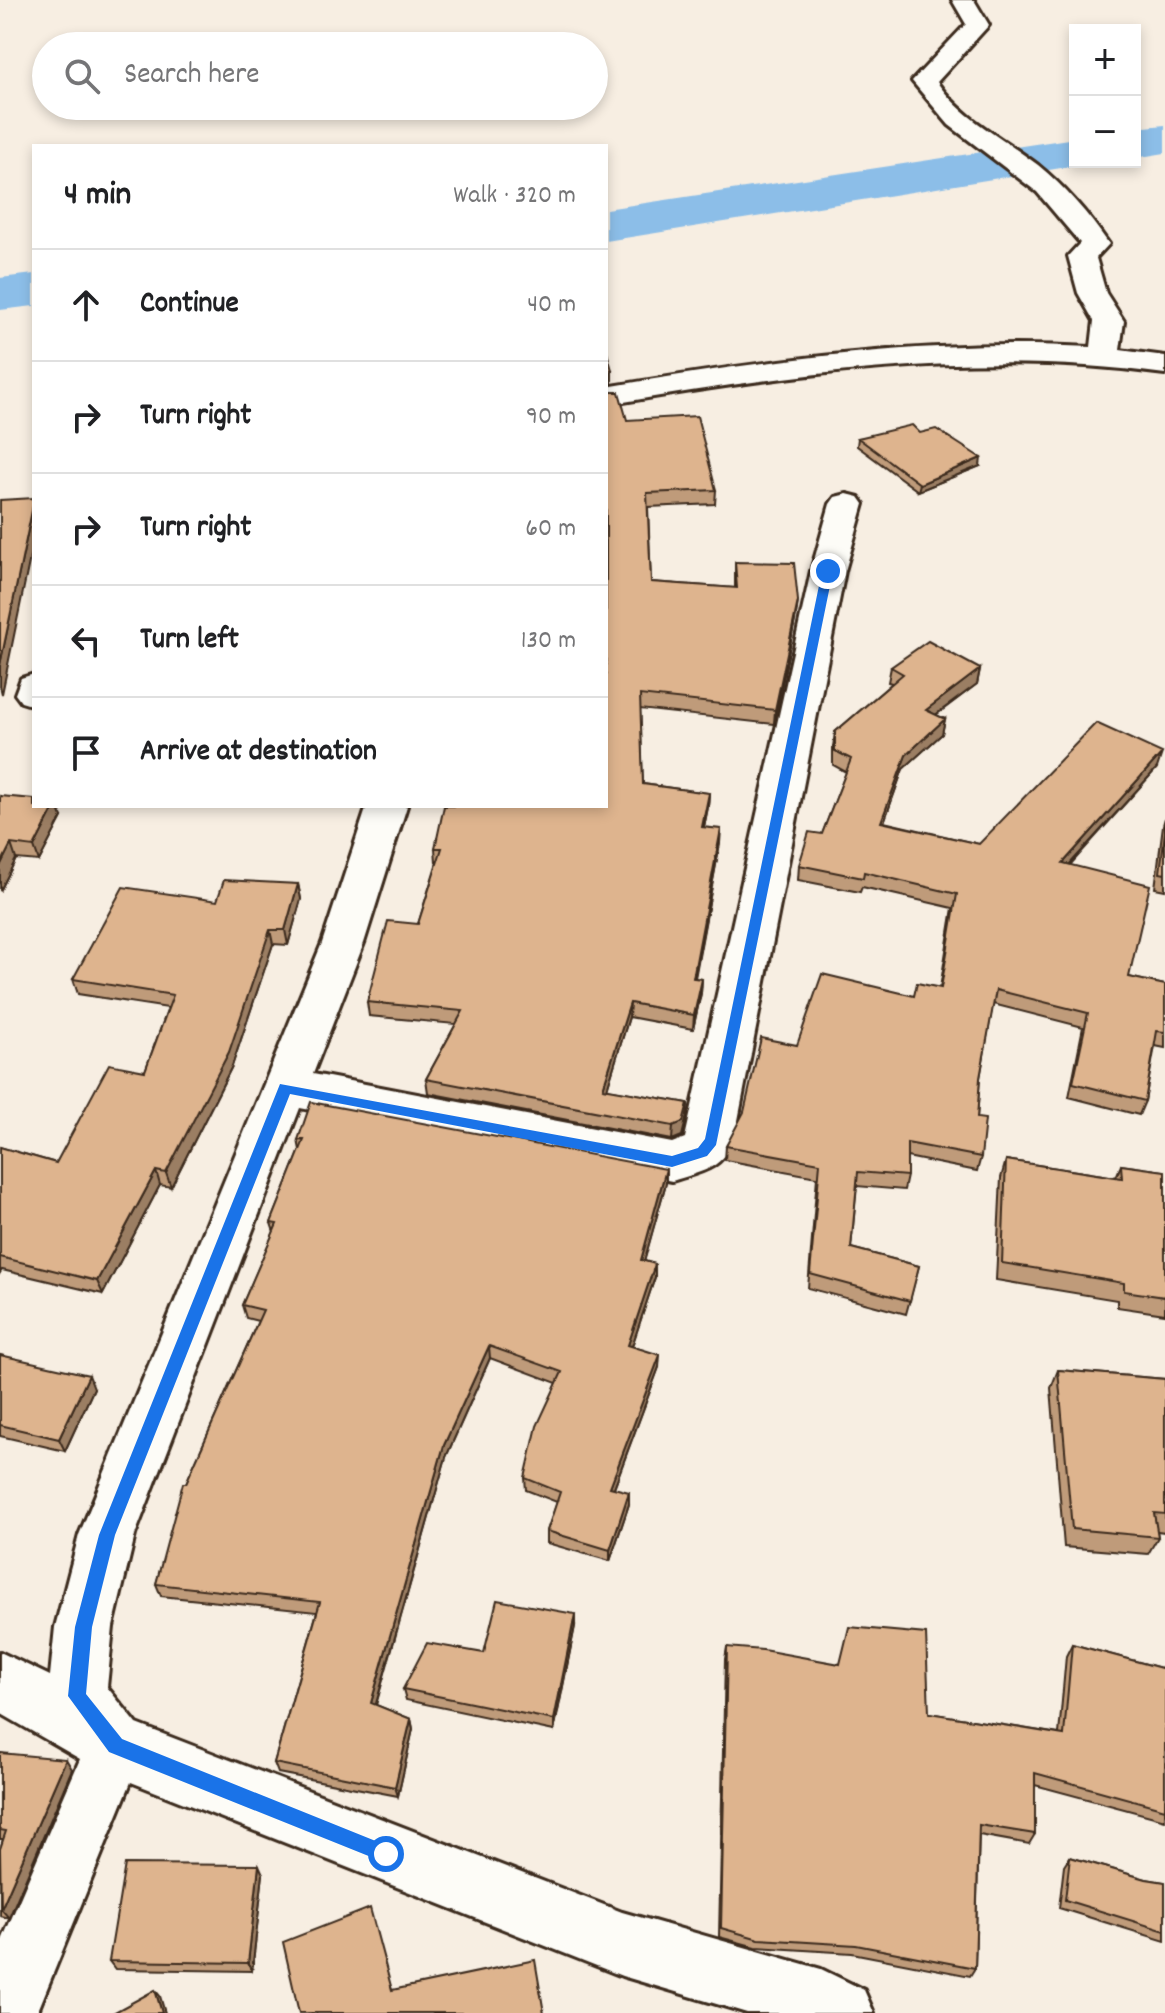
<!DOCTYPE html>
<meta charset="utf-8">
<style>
body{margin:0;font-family:Dekko,sans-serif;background:#f2f2f2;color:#202124}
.controls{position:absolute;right:24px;top:24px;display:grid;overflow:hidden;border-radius:0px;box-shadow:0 4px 12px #0003}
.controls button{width:72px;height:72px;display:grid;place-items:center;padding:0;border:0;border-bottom:2px solid #e0e0e0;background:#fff;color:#202124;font:40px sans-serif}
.stop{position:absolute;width:24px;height:24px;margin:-18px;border:6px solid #1a73e8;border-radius:50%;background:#fff}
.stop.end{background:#1a73e8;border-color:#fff;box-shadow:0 2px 8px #0008}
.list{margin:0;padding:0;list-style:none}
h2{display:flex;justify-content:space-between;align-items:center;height:104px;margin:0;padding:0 32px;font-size:34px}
h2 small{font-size:26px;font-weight:400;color:#757577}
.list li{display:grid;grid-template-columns:52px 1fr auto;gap:24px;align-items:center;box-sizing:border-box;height:112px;padding:0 32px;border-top:2px solid #e0e0e0}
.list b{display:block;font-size:30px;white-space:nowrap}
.list em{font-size:26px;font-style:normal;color:#757577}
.icon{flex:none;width:44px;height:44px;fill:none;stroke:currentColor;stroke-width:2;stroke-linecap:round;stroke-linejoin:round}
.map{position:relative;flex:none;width:1165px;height:2013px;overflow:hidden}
.search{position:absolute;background:#fff;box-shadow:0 4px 12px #0003;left:32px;top:32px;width:576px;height:88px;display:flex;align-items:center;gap:20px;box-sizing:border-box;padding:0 28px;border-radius:44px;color:#757577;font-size:30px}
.panel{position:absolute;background:#fff;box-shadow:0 4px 12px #0003;left:32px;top:144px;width:576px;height:664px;border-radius:0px}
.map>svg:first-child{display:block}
</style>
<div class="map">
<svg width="1165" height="2013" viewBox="0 0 1165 2013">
<rect width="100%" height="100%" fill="#f7eee2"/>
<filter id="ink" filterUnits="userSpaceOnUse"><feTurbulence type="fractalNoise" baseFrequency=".0125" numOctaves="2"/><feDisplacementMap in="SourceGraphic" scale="16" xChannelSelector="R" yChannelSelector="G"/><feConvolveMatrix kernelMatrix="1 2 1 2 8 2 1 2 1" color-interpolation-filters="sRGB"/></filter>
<g filter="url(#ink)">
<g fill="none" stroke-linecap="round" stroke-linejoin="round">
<path fill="#8cbee8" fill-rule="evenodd" d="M1165,125V153L1135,158V128Z
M1075,138V162L1092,163L606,241V209Z
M34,274V306L0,310V278Z"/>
<g stroke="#3b2a1e" stroke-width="6">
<path id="minor" d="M952,0H974L989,25L937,82C962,119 1003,138 1038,165C1065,187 1089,215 1109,244L1096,258L1106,293L1124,321L1120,350L1165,356V374C977,348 792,373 606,405V387C767,360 927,338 1091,347L1094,321L1078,293L1068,256L1080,243L1037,192L949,125L912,81L966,24Z
M847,494L859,497L864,504L845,571L734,1141C719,1171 702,1171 672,1181L300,1108L135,1535L113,1627L107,1687L137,1724L622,1912L821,1969L864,1990L874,2013H747L622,1976L131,1782L37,2013H0V1945L80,1759L0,1713V1652L50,1676L55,1627L79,1535L322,943L367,806H407L364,943L313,1074L672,1143L685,1138L811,571L830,504L835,497Z
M34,674V706L21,702L15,694L21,678Z"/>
</g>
<use href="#minor" fill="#fdfcf7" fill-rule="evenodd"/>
</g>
<path fill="#bf9b7a" stroke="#3b2a1e" stroke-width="2" d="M627,420L716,490L715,504L648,507L651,582L735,588V562L798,601L796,615L774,724L640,709L643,784L709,793L708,807L704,827L720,843L695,978L702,979L701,993L693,1029L629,1017L607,1089L688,1103L687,1116L682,1136L672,1140L428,1093L426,1079L456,1024L369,1016L367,1002L418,924L437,862H436L435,848Z
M920,433L980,466L918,491L857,446L858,438Z
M891,667L980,669L977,684L936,715L945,719L942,734L903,769L884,822L979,844L1157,768L1070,865L1129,977L1165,985V1048L1155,1046L1145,1101L1139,1115L1069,1097L1083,1027L993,1004L980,1078L977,1118L981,1157L977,1171L907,1157V1176L904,1190L857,1186L851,1248L919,1266L906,1314L808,1288L817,1177L725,1160L726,1146L797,1045L914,996L940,988L953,908L862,887L860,892L798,880L799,865L822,834L846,772L833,765V747L835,732L892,683L888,682Z
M0,796L62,817L39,861L16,859L0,891Z
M1165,818V890L1155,888L1163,825Z
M298,884L301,899L288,945L273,944L232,1066L171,1187L160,1185L103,1294L2,1270L0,1273V1147L56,1163L145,1071L168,1008L78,994L73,979L217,901Z
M298,1140L666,1183L644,1261L655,1264V1277L632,1346L659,1367L614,1488L629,1504L610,1561L547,1543V1531L557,1502L526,1490L525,1478L557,1383L490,1358L446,1457L376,1705L411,1719L413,1729L398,1796L278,1773L274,1763L317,1612L161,1596L156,1584L186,1483L258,1321L246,1318L242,1305L274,1232L271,1223L300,1150Z
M1006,1160L1116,1177L1121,1165L1165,1171V1314L1117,1307V1300L996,1280L1001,1178Z
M0,1355L94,1388L65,1451L0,1436Z
M1058,1370L1165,1379V1532L1157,1531L1158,1537L1148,1554L1064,1547L1051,1388Z
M575,1626L554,1731L406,1700L403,1689L484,1653Z
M1072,1644L1165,1669V1820L1035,1785V1834L1029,1844L979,1835L975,1968L970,1976L852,1953L756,1947L719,1937L725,1659L727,1647L929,1713L1059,1734L1066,1656Z
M0,1753L72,1769L9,1918L0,1916V1849L3,1839H0Z
M1070,1857L1146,1879L1165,1882V1941L1059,1908L1064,1866Z
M263,1874L252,1971L115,1969L109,1961Z"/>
<path fill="#9b7e63" stroke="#3b2a1e" stroke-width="2" d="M612,370V383L606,384V371Z
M981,458L980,466L918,491L920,484Z
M34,501V538L2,694L0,686V665Z
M798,601L796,615L774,724L775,710Z
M980,669L977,684L923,724L926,710Z
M945,719L942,734L903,769L879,836L881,822L906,755Z
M1162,753L1157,768L1058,877L1063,863Z
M709,793L708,807L701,841L702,827Z
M55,806H58L62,817L39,861L34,847Z
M721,829L720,843L692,991L693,978Z
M11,844L16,859L0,891V866Z
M298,884L301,899L288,945L285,930Z
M270,930L273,944L232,1066L171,1187L166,1173Z
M702,979L701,993L693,1029L694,1015Z
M630,1003L629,1017L603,1102V1088Z
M688,1103L687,1116L682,1136L672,1140L673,1126Z
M666,1169V1183L641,1273V1260Z
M156,1171L160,1185L103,1294L97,1281Z
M655,1264V1277L628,1358V1345Z
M489,1346L490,1358L446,1457L373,1714L371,1703L444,1445Z
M660,1355L659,1367L610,1498V1487Z
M89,1375L94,1388L65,1451L59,1439Z
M629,1492V1504L610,1561V1550Z
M575,1614V1626L554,1731V1720Z
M411,1719L413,1729L398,1796L395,1787Z
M66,1759L72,1769L9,1918L1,1909Z
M259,1865L263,1874L252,1971L248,1963Z
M155,1990L160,1996L165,2013H162Z"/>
<path fill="#deb48e" stroke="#3b2a1e" stroke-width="2" d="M606,349L612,370L606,371Z
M606,392H619L627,420L697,416L716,490L647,493L651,582L737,588L735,562L794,563L798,601L775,710L640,695L643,784L709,793L702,827L721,829L693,978L702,979L694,1015L630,1003L603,1088L688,1103L683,1122L673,1126L426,1079L463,1011L367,1002L388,921L418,924L442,848H435L444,806H606Z
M912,425L920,433L936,429L981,458L920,484L858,438Z
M34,498V501L0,665V500Z
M928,641L980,669L926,710L945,719L906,755L881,822L979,844L1096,723L1162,753L1063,863L1150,885L1129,977L1165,985V1032L1157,1031L1145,1101L1073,1083L1088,1013L996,990L980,1078L977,1118L985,1119L981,1157L907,1143V1176L858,1172L851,1248L919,1266L910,1301L810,1274L820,1163L726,1146L744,1112L761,1038L797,1045L822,974L914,996L917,983L941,988L957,894L864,872L863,878L799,865L809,832L822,834L851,759L835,751V732L903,674L891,667Z
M0,796L34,799V806H55L34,847L11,844L0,866Z
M1165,832V874L1160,873Z
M224,880L298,884L285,930H270L229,1052L166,1173L156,1171L97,1281L0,1257V1147L56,1163L109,1064L145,1071L173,995L73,979L123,887L217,901Z
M311,1102L666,1169L641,1260L655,1264L628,1345L660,1355L610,1487L629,1492L610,1550L547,1531L560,1492L525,1478L537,1426L562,1372L489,1346L444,1445L371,1703L411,1719L395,1787L274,1763L320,1602L156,1584L183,1483H186L263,1310L242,1305L277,1224L271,1223L304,1140H298Z
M1006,1160L1122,1178L1121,1165L1165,1171V1297L1124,1291V1283L1002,1263Z
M0,1355L89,1375L59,1439L0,1425Z
M1058,1370L1165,1379V1514L1154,1513L1158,1537L1072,1529Z
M497,1600L575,1614L554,1720L403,1689L427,1643L484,1653Z
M849,1627L926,1634L929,1713L1064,1735L1072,1644L1165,1669V1809L1035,1773V1834L979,1825L975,1968L856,1945L759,1939L721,1928L727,1647L763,1650L840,1664Z
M0,1753L66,1759L1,1909L0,1849L6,1831L0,1830Z
M1070,1857L1146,1879L1165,1882V1931L1065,1900Z
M125,1864L259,1865L248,1963L109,1961Z
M370,1908L392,1990L535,1960L544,2013H299L283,1942Z
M155,1990L162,2013H113Z"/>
</g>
<path fill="#1a73e8" d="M828,568L833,571L716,1145L707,1156L672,1167L290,1094L115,1535L92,1627L86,1694L122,1739L393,1848V1861L386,1863L109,1752L68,1696L75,1627L99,1535L280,1084L672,1156L698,1148L705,1139L822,571Z"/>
</svg>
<div class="controls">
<button>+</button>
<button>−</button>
</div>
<div class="stop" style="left:386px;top:1854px"></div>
<div class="stop end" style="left:828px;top:571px"></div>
<div class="search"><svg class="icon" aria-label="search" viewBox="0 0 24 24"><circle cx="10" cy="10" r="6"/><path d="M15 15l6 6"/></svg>Search here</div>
<section class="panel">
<h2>4 min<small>Walk · 320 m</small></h2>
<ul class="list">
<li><svg class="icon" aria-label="ahead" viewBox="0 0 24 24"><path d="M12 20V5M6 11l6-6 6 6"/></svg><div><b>Continue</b></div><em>40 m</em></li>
<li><svg class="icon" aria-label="right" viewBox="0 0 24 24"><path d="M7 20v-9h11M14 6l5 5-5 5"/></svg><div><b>Turn right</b></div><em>90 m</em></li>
<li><svg class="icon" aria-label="right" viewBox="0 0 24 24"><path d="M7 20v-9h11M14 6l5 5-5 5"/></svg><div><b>Turn right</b></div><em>60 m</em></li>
<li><svg class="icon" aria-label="left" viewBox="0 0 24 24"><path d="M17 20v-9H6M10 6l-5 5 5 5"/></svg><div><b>Turn left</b></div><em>130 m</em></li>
<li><svg class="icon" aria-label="arrive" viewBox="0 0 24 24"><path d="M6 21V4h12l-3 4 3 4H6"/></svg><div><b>Arrive at destination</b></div></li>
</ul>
</section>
</div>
